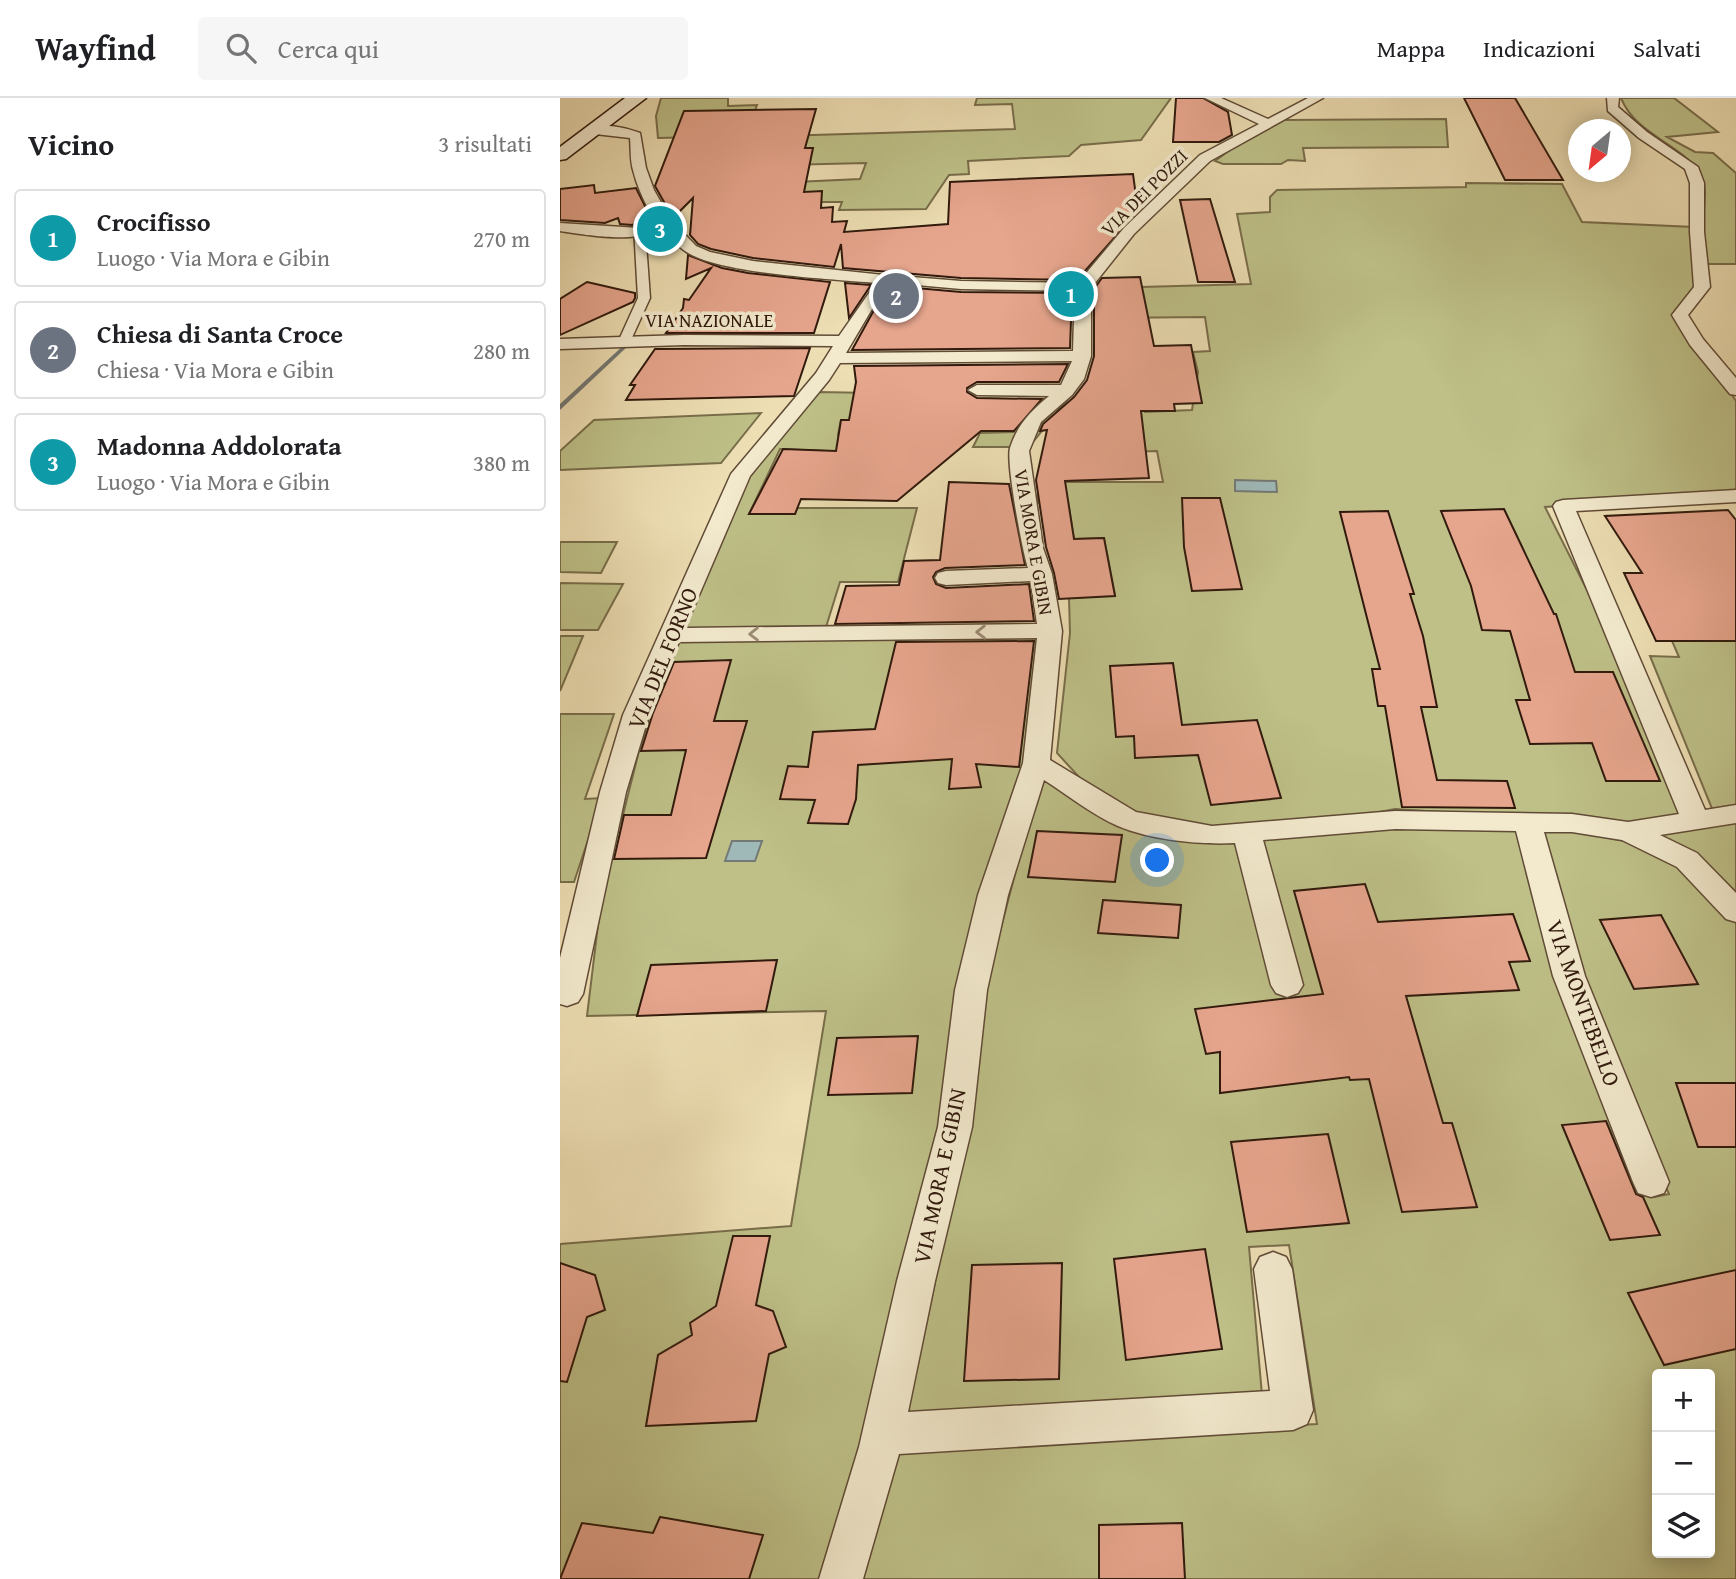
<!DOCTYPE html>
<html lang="it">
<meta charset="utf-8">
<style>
body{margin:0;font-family:"Gentium Book Plus",serif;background:#f6f6f6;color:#202124}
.controls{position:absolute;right:21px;bottom:21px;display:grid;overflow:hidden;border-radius:7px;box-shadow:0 4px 18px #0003}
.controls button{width:63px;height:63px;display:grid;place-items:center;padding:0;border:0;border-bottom:2px solid #e0e0e0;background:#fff;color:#202124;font:35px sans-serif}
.compass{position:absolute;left:1008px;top:21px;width:63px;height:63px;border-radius:50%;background:#fff;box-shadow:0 4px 18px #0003;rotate:209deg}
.you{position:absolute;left:598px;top:763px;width:24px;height:24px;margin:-18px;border:5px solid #fff;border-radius:50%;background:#1a73e8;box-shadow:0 0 0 10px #1a73e833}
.badge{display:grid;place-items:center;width:46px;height:46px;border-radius:50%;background:#8f2418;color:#fff;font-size:23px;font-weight:700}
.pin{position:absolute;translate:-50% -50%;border:4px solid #fff;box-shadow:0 2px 7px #0006}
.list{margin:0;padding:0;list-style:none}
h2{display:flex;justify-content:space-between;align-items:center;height:91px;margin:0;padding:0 28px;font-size:30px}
h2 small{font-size:23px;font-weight:400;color:#757577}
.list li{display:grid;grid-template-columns:46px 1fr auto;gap:21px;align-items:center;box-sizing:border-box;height:98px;margin:0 14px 14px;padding:0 14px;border:2px solid #e0e0e0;border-radius:7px}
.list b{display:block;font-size:26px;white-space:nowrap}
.list p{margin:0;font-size:23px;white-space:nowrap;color:#757577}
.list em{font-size:23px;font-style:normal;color:#757577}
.icon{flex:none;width:38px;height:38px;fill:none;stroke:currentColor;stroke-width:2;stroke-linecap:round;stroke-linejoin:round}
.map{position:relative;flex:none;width:1176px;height:1481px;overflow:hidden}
header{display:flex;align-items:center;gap:42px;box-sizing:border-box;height:98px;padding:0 35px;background:#fff;border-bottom:2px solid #e0e0e0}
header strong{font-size:33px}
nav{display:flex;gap:38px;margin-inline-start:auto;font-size:24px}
.search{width:490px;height:63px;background:#f6f6f6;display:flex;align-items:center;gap:18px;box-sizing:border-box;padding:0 24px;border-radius:7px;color:#757577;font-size:26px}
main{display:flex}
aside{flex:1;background:#fff}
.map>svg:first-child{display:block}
</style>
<header>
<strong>Wayfind</strong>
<div class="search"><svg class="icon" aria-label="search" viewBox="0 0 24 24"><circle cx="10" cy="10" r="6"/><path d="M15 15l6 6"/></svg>Cerca qui</div>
<nav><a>Mappa</a><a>Indicazioni</a><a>Salvati</a></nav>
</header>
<main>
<aside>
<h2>Vicino<small>3 risultati</small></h2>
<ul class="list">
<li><span class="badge" style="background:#0f9aa8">1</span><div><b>Crocifisso</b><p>Luogo · Via Mora e Gibin</p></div><em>270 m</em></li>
<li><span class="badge" style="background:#6b7280">2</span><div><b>Chiesa di Santa Croce</b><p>Chiesa · Via Mora e Gibin</p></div><em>280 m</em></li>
<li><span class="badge" style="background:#0f9aa8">3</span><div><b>Madonna Addolorata</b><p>Luogo · Via Mora e Gibin</p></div><em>380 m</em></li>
</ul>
</aside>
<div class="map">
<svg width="1176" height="1481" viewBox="0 0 1176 1481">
<rect width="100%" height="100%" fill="#eddeb3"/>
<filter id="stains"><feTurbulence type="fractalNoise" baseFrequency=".00286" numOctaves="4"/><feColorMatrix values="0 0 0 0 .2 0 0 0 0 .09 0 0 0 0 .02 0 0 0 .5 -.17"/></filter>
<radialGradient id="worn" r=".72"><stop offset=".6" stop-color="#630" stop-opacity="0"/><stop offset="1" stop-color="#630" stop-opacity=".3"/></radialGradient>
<path fill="#bec088" stroke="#786d4a" stroke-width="2" fill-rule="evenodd" d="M101,0H168V8L197,7L186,38L98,40L96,18Z
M417,0H611L581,42L521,47L509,58L408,63L409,76L389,77L366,111L279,112L282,104H249L169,87L300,81L306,65L176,68L189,39L455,31L452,6L415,7Z
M1061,0H1114L1158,34L1107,39L1135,54L1153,55L1176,75V166H1147C1145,154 1144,141 1143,128C1142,111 1150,90 1139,74C1118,44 1076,37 1061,0Z
M886,21L888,49L743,50L745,63L728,62L721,66H663L655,63L674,49L724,22Z
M906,85L1002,86L1022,124L1134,129L1139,188L1117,217L1176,303V397L985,409L1142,720L1056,725L835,711L747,728L597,729L530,691L497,655L510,535L509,500L555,497L544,440L514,441L508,403L477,405L479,384H603L597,353L566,354L584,294L585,314L632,312L638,274L633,254L650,253L645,219L545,220L544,190L691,186L677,116L710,114V99L717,92L906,89Z
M499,293L513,294L469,349H413L420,335L455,334L452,333Z
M258,294L312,295L310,322H281L278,337L291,354L220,351L189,416H235L237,410H357L338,484H280L266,529L118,533L187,377Z
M201,315L161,365L0,372V353L34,322Z
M0,444H57L41,475L0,474Z
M0,485L63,486L38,532H0Z
M500,537L383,1029L285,1481H0V1146L231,1128L266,913L27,918L46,761L63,717L79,653L114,540Z
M0,538H23L0,593Z
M1176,541V714L1155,718L1090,558L1119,559L1112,543Z
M0,616H54L25,701L42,700L14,784H0Z
M491,662L522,694L554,716L693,739L780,731L966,725L1063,1034L1094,1099L1109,1096L1038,939L977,726L1101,750L1170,817L1176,824V1481H303L329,1348L757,1326L729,1147L689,1149L702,1297L347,1317L407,1033L429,876L467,730ZM1097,1276H1150V1455H1097Z
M1176,721V803L1076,731Z"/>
<path fill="#9fb9b8" stroke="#737974" stroke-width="2" d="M675,382L716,383L717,394L675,393Z
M172,743H202L195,763H165Z"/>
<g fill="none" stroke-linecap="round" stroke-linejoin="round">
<path fill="#737974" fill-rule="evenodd" d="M66,245L68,246V248L0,312V306Z"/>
</g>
<path fill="#e6a58d" stroke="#311a0d" stroke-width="2" d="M616,0H643L668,14L672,37L659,44H613Z
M904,0H955L1003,82H945Z
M256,11L245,50H253L244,94L262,93L261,110L273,109L272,124L287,123L284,134L388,126L390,84L573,76L578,113L517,182L401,180L283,170L281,146L274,169L193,160L151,151L138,146L130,137L133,100L113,120L95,88L124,13Z
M34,87L35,95L76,90L91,120L72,127L60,126L58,120L45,125L0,122V91Z
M650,101L675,184H638L620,102Z
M128,157L162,170L188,175L270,184L254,235H106L123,210L124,201L129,202L151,170L126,181Z
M580,179L594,248L631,247L642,305L614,306L615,313H581L589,380L505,383L514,441L544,440L555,498L499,501L494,475L486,449L476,382L487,332L480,333L483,326L514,299L527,282L534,258V191L542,180Z
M27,184L75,195V200L73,204L0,237V201Z
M285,185L311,187L289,220Z
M333,188L401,194L512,195L510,250L292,252L314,212Z
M250,250L234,298L66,302L75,287H70L95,251Z
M508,266L499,284H417L407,290V294L417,300L482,301L454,333H421L337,403L241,401L235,416H189L223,351L276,353L281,322H289L296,284L294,268Z
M389,384L449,386L465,467L385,470L376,474L373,479L376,486L386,490L469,486L474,523L275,526L286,488L339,487L344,463L380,462Z
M622,400H660L682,491L632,493L624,449Z
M944,411L994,516H996L1015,574H1053L1100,683H1046L1032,645L970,646L956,602H970L950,533L922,532L911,488L881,413Z
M1168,412L1176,422V543H1096L1064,475H1082L1045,418Z
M828,413L854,496H850L863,538L877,609H861L877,682L947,683L955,710L842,709L825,608H818L812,571H820L780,414Z
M474,543L459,669L416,666L421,689L389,691L392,661L298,667L296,701L288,726L248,725L255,702L220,701L228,668L248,669L253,634L315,631L336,544Z
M171,562L154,623H187L146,760L54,761L64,717H111L126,652L81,653L93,615L114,564Z
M613,565L622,627L697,622L721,700L651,707L638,657L575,660L574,638L556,639L550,568Z
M477,733L562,737L555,784L468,779Z
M805,786L818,824L953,816L970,863L949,864L959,892L846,898L883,1025H892L917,1109L842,1114L809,981L790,982L789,979L660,995V954L646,956L635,911L763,896L734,793Z
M543,802L621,807L618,840L538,835Z
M1101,817L1138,886L1074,891L1040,822Z
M217,862L206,913L77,918L91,867Z
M358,938L352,995L268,997L277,940Z
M1116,985H1176V1049H1138Z
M1046,1023L1076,1096L1083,1099L1100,1137L1050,1142L1002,1027Z
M768,1036L789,1125L687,1134L671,1044Z
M173,1138H210L196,1207L213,1213L226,1249L209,1256L196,1323L86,1328L98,1257L132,1237L130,1225L156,1208Z
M645,1151L662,1251L566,1262L554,1161Z
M0,1165L35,1177L45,1212L27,1219L7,1284L0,1283Z
M502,1165L499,1281L404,1283L412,1167Z
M1176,1172V1251L1104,1267L1068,1195Z
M100,1419L203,1437L189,1481H0L22,1425L93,1435Z
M622,1425L625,1481H539V1427Z"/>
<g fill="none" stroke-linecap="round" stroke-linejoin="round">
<g stroke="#604b36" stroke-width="3">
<path id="pedestrian" d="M104,118L109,121L108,123L85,131L90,200L70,244L69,247H59L58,244L78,200L74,129Z
M327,177L401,183L523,185L529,189L523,193L401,191L323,184V178Z"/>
</g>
<g stroke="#604b36" stroke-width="3">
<path id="minor" d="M645,0H661L708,21L748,0H763L650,63L574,136L531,190V258L524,281L512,297L481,324L469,353L483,450L492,476L502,533L490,662L576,714L652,728L835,713L1012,716L1068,724L1119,716L993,408L996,404L1003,402L1176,392V404L1016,413L1145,712L1176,707V725L1100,737L1137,755L1176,795V824L1166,821L1117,769L1062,742L1012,734H984L1025,878L1109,1084L1104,1095L1091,1099L1078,1095L1073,1084L993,878L956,733L835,731L703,742L743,887L738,895L727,899L716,895L711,887L675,745C640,747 591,742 558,728C532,717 508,697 484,682L448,797L427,892L412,1029L375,1183L348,1314L710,1293L694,1171L700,1159L713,1154L726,1159L732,1171L753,1312L747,1326L733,1332L339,1356L303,1481H259L299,1349L337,1183L378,1029L395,892L418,797L463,665L477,540L119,544L89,617L66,694L23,896L18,904L7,908L0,906V860L40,694L63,617L171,376L256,275L273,248L124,247L0,251V241L124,237L279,238L316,185C273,181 157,176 125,153C100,136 80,101 73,72C70,62 71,51 70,40L35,36L29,32C40,23 67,30 80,35L86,70L94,92L111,122L136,148L150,154L193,163L333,178L335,181L312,211L286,255L513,253L515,189L517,186L564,130L640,57L699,26ZM512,263L501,287H417L408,292L417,297L489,298C471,313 457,327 450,350C446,365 462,452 468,470L386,473L378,475L375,480L378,485L386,487L471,483L477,526L125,530L190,378L269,282L280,265Z
M1047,0H1059L1058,9L1087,34L1138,69L1144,85V134L1150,189L1128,217L1143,241L1176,280V297L1170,296L1130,247L1112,217L1134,189L1130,134V85L1125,71L1079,40L1048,13Z
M0,125L79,130L86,134C74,145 18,136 0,133Z"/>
</g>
<g stroke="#311a0d" stroke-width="3">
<path id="secondary" d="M65,0H86L6,61L0,62V49Z"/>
</g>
<use href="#pedestrian" fill="#f3eace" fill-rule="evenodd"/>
<use href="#minor" fill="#f3eace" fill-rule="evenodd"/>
<use href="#secondary" fill="#f3eace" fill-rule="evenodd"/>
</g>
<defs><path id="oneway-chevron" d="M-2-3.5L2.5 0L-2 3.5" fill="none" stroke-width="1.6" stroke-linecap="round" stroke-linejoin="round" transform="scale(1.75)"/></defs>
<g stroke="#9c8c77">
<use href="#oneway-chevron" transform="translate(421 534) rotate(179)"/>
<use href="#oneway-chevron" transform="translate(194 536) rotate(179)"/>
</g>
<g text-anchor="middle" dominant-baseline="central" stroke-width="7" stroke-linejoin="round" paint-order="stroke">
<g font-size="19" fill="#311a0d" stroke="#f3eace">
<text transform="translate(584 94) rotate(-45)">VIA DEI POZZI</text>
<text x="149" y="222">VIA NAZIONALE</text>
<text transform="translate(474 444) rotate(80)">VIA MORA E GIBIN</text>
</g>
<g font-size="23" fill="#311a0d" stroke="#f3eace">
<text transform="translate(102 560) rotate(-68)">VIA DEL FORNO</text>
<text transform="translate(1024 905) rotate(70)">VIA MONTEBELLO</text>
<text transform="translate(379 1078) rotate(-78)">VIA MORA E GIBIN</text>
</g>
</g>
<rect width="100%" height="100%" filter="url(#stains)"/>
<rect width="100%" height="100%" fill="url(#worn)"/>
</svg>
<div class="controls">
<button>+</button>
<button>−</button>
<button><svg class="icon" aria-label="layers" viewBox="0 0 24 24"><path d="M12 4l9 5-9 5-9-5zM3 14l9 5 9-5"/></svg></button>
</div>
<svg class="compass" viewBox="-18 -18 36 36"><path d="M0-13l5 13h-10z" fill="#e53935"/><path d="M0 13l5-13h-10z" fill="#757577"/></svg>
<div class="you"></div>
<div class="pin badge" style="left:511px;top:196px;background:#0f9aa8">1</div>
<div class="pin badge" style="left:336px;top:198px;background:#6b7280">2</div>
<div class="pin badge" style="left:100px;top:131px;background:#0f9aa8">3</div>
</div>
</main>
